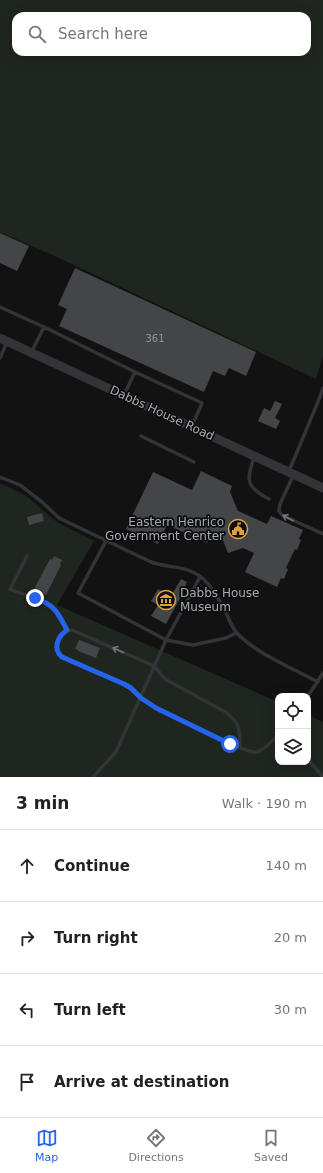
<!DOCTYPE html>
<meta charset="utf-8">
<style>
body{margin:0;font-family:"DejaVu Sans",sans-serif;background:#f6f6f6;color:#222}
.controls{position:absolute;right:12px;bottom:12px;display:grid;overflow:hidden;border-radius:8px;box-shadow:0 4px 16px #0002}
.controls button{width:36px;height:36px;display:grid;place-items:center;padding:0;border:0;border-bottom:1px solid #e0e0e0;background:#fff;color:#222;font:20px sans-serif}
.stop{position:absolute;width:12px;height:12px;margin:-9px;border:3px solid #2563eb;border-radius:50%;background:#fff}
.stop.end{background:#2563eb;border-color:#fff;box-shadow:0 1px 4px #0008}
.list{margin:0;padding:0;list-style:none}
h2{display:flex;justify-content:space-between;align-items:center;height:52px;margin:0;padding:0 16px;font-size:17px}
h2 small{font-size:13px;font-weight:400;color:#767676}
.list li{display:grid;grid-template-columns:26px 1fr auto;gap:12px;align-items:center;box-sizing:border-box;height:72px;padding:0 16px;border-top:1px solid #e0e0e0}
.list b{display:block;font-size:15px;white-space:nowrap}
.list em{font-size:13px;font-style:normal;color:#767676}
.icon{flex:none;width:22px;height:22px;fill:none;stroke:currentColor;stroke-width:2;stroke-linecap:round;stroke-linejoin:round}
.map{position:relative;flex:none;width:323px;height:777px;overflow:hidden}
.search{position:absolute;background:#fff;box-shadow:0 4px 16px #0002;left:12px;right:12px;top:12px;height:44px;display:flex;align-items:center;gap:10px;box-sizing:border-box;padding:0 14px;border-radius:12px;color:#767676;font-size:15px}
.sheet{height:340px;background:#fff}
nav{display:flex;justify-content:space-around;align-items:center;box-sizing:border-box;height:56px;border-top:1px solid #e0e0e0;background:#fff;font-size:11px;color:#767676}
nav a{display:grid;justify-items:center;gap:2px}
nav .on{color:#2563eb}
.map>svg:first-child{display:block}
</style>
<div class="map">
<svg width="323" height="777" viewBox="0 0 323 777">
<rect width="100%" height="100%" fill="#121213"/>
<path fill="#1f251f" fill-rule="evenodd" d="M0,0H323V356L316,379L59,258L0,232ZM16,16H307V52H16Z
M0,483L25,495L57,522L94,541L57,605L278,702V762H308V715L323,722V777H0Z"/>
<path fill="#444548" d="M0,233L29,246L17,271L0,263Z
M75,268L256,352L246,376L229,368L225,376L213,371L204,392L59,326L67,309L58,305Z
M275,401L282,404L275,418L280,421L276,429L258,421L264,408L270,411Z
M201,471L232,486L230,492L238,511L267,524L271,516L303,530L299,539L301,540L297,550L295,549L286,568L288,569L284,579L281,578L277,587L245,572L254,553L243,548L228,553L222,538L212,533L207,543L167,525L158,544L126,529L153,472L192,490Z
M42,513L44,521L29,525L27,517Z
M54,556L62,560L60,564L61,565L46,595L34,589L50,559L52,560Z
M181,579L187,582L182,593H183L166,624L151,616L158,605L151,601L158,589L171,596Z
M79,640L100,648L96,658L78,651V650L75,649Z"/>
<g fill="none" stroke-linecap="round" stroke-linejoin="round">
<path stroke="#333438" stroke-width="3.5" d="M0,307L44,327
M31,353L44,327L135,372L202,403L192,426
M0,358L7,342
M124,395L135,372
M141,436L194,462
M254,457C246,481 246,487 269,499
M289,471L320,397L323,388
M293,476L280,504L279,511L282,515L286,517L323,534
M0,477L20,485L42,502L59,518L151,562C164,567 181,566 193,572C210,580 220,601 228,617C230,622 233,629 237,633C255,653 294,669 318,682
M27,556L10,589C23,596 44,597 55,609C60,614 64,624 67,630
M200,577L166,640L193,645L226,638L236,633
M308,696L323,673
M240,747C240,731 240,724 227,713L165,679L154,666L72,630C59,631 51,648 62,657L124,684C131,689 136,695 143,700C159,709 242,754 257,752C265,750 272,740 278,735
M308,759L323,777
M93,777L116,752L166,640L78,593L106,541"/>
<path stroke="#333438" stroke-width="9" d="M0,338L323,488"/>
</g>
<defs><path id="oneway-shaft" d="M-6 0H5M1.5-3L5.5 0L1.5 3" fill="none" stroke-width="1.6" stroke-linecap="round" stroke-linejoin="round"/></defs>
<g stroke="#72757b">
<use href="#oneway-shaft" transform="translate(288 518) rotate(-153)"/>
<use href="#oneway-shaft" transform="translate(118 650) rotate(-156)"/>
</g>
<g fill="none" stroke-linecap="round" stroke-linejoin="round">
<path stroke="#2563eb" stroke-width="5" d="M35,598C55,605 58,613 67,630C58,636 52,649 62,657L124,684L131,688L141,698L156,708L230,744"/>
</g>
<defs>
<g id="civic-ring" transform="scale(1)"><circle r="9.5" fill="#0d0d0e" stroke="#dda140" stroke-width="1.5"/><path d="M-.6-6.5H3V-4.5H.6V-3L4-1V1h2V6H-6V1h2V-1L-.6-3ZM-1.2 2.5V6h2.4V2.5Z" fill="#dda140"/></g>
<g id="museum-ring" transform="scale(1)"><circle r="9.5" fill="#0d0d0e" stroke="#dda140" stroke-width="1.5"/><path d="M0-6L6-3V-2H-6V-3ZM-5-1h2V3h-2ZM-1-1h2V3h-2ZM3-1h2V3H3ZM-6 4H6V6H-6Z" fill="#dda140"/></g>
</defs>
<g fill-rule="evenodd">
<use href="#civic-ring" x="238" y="529"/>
<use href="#museum-ring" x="166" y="600"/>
</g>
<g text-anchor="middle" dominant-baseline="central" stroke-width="3.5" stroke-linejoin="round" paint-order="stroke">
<g font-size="10" fill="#8d9198">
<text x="155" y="338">361</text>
</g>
<g font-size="12" fill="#a5aab2" stroke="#0d0d0e">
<text transform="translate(162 413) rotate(25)">Dabbs House Road</text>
</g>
<g font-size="12" fill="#a5aab2" stroke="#0d0d0e" text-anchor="end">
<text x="224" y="522">Eastern Henrico<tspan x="224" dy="14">Government Center</tspan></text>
<text x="180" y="593" text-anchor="start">Dabbs House<tspan x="180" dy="14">Museum</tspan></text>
</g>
</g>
</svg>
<div class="controls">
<button><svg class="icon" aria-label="locate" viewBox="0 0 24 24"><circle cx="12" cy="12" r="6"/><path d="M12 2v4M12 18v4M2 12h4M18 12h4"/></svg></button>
<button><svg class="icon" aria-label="layers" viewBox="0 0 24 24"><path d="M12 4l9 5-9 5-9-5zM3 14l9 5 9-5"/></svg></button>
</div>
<div class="stop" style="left:230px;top:744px"></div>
<div class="stop end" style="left:35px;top:598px"></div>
<div class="search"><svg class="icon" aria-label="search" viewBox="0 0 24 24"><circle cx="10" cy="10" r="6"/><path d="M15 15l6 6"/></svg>Search here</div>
</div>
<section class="sheet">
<h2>3 min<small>Walk · 190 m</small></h2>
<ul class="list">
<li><svg class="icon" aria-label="ahead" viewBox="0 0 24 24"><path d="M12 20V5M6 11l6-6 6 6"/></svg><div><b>Continue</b></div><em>140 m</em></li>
<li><svg class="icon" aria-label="right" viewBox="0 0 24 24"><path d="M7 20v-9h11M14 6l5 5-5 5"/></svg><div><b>Turn right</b></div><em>20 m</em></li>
<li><svg class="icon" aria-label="left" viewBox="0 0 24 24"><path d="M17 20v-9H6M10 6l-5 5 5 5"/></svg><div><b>Turn left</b></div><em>30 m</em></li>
<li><svg class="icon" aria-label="arrive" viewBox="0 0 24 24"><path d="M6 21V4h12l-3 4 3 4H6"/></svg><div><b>Arrive at destination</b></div></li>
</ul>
</section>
<nav>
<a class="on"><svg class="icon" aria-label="map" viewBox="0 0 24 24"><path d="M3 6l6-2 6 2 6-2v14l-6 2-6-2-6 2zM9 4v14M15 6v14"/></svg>Map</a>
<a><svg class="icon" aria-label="directions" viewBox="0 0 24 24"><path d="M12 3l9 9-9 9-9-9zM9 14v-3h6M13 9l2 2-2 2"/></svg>Directions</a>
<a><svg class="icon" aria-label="saved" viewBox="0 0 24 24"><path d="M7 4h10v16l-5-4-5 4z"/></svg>Saved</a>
</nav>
